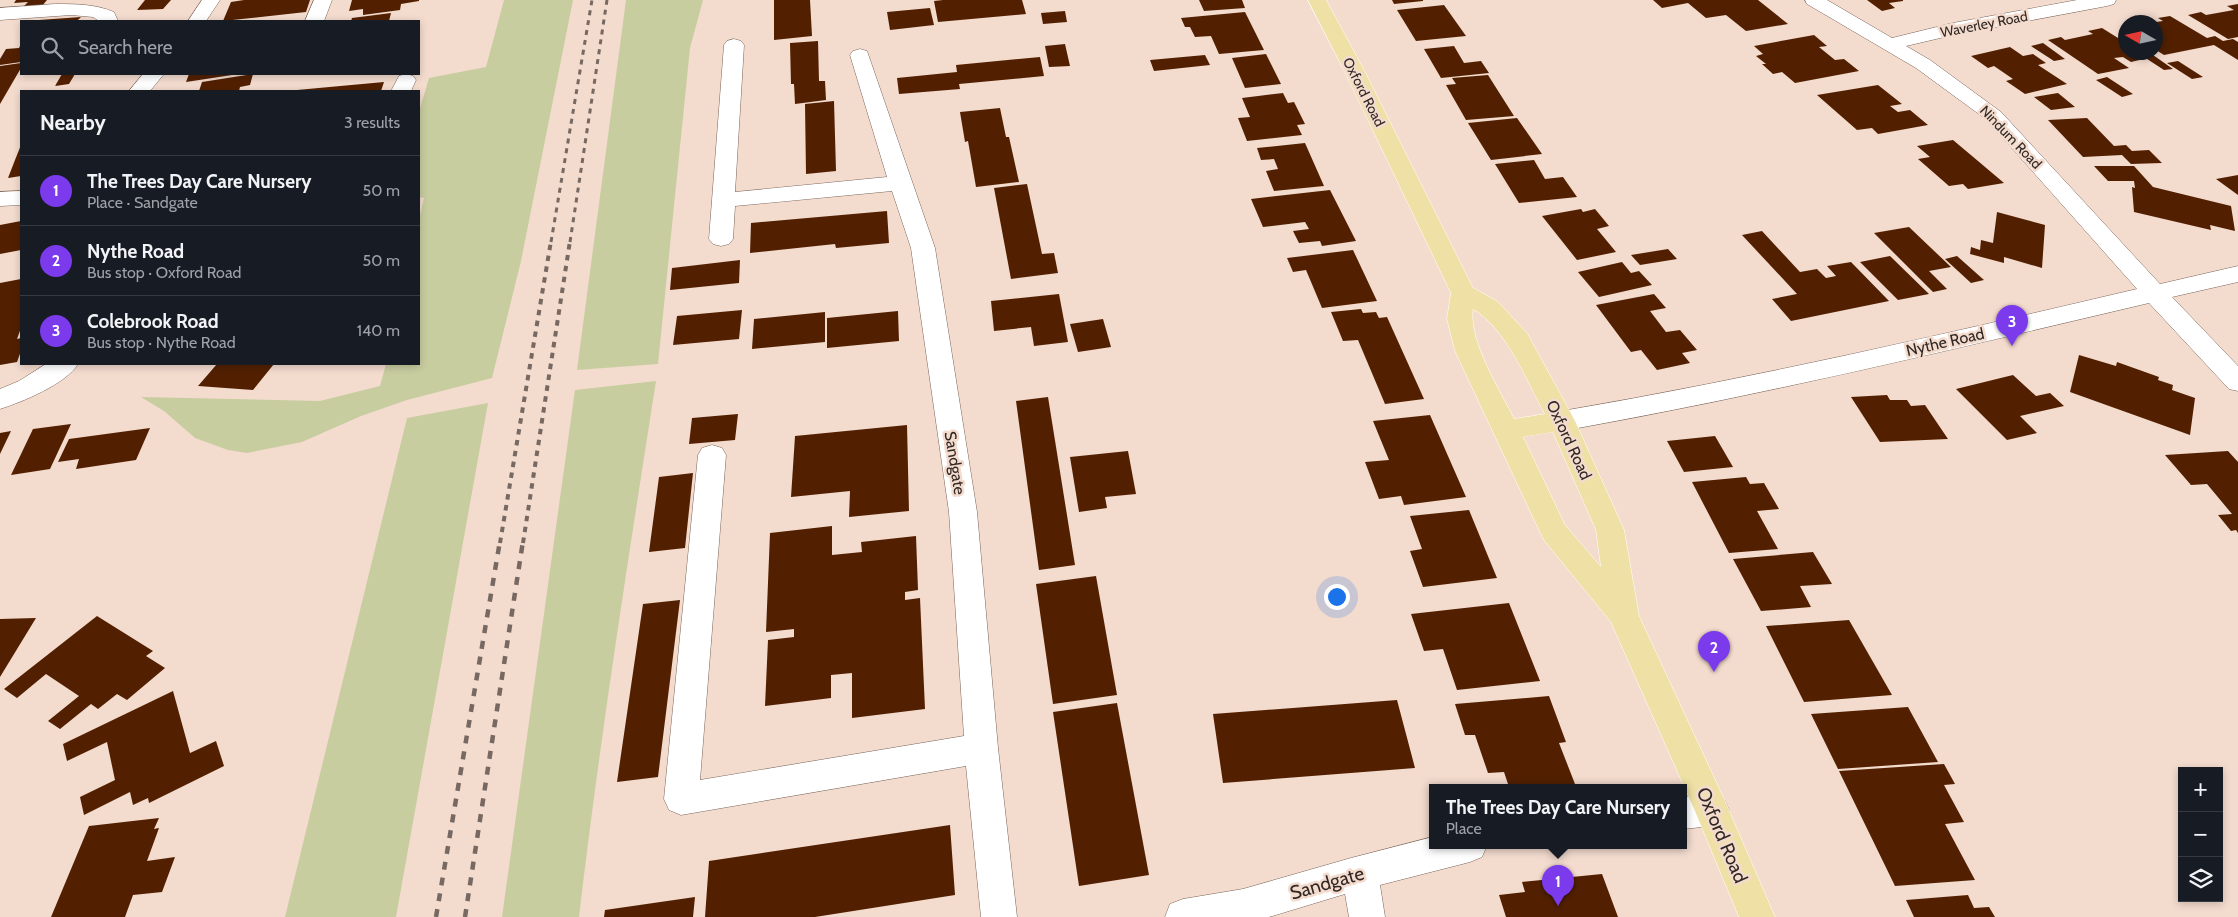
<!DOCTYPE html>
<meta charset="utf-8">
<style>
body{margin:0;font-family:Cabin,sans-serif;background:#242831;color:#f1f3f6}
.controls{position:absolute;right:15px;bottom:15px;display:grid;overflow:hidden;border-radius:0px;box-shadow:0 2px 8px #0003}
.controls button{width:45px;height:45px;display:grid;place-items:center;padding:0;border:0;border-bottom:1px solid #363941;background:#171b24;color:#f1f3f6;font:25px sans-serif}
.compass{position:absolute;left:2118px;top:15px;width:45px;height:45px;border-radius:50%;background:#171b24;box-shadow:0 2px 8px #0003;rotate:279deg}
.you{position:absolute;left:1336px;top:596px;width:18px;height:18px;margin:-12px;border:4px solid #fff;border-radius:50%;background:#1a73e8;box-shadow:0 0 0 8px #1a73e833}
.badge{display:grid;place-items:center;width:32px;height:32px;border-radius:50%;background:#7c3aed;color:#fff;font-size:16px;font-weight:700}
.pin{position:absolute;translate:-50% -41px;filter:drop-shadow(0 1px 2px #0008)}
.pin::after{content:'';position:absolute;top:26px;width:18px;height:15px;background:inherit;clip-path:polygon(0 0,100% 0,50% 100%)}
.popup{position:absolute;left:1429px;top:784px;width:258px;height:65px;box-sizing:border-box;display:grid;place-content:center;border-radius:0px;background:#171b24;filter:drop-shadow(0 1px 4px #0005);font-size:16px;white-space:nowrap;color:#9ea1a6}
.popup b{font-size:19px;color:#f1f3f6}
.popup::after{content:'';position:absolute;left:50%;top:100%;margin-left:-10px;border:10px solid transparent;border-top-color:#171b24}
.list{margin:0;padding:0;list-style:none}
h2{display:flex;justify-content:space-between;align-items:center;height:65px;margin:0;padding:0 20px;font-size:21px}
h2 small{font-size:16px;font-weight:400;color:#9ea1a6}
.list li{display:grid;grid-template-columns:32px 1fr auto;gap:15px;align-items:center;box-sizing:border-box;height:70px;padding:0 20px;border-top:1px solid #363941}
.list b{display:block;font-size:19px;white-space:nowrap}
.list p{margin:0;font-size:16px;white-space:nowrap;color:#9ea1a6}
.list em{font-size:16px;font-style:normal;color:#9ea1a6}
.icon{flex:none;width:28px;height:28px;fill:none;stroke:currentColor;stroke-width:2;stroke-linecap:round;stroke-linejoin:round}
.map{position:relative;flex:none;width:2238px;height:917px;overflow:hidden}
.search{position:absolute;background:#171b24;box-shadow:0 2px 8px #0003;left:20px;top:20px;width:400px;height:55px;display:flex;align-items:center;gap:12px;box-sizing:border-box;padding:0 18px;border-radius:0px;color:#9ea1a6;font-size:19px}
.panel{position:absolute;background:#171b24;box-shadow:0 2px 8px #0003;left:20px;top:90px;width:400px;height:275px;border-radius:0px}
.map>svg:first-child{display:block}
</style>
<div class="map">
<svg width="2238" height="917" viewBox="0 0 2238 917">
<rect width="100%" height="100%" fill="#f3dbce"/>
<path fill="#c8cda0" d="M504,0H573L521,261L492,378L407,400L361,416L302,442L247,453L228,450L195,438L164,411L141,397L320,401L380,386L386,364H419V220L424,198L419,197V112L429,78L486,67Z
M626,0H703L690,48L658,364L577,370Z
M656,381C628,560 600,738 579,917H502L575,390Z
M488,403L396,917H285L407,418Z"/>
<path fill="#522000" d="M16,0H47L42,6L23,7L28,2L14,3Z
M145,0H171L163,9L137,10Z
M244,0H310L306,12L223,21L231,2Z
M352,0H419V1L401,4L400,10L363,15V9L349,11Z
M774,0H810L812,36L774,40Z
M943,0H1022L1026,14L938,22L934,1Z
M1199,0H1242L1245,8L1204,11Z
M1392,0H1423V1L1394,4Z
M1653,0H1758L1788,24L1746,31L1726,15L1706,18L1688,3L1662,8Z
M1867,0H1903V1L1889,3L1895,8L1882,11Z
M2238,4V37L2228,39L2188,15L2201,12L2206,15L2234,10L2227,6Z
M1444,5L1466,36L1416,41L1397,10Z
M930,8L934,25L890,30L887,12Z
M1065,11L1067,22L1043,24L1041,13Z
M1245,12L1264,50L1219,54L1211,36L1195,37L1190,27H1185L1181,18Z
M391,13L389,21H351L352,18Z
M2170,16L2207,38L2215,36L2223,41L2233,39L2238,42V60L2214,45L2164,55L2156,50V22L2163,21L2158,18Z
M81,17L77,21H39V20Z
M2102,28L2126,43V52H2134L2144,59L2131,62L2123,57L2114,58L2129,68L2098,74L2048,40L2061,37L2065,40L2093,34L2088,31Z
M1814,35L1827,46L1819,47L1835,60L1844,59L1859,71L1795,83L1782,72L1773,74L1762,64H1766L1756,56L1763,54L1754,46Z
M818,41L819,81H825L826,100L795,104L794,84H791L790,43Z
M2043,43L2065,59L2054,61L2031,46Z
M21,44V62L0,65V59L6,49L19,48Z
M1065,44L1070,66L1049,67L1045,46Z
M1454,46L1464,63L1481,61L1489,73L1441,78L1424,49Z
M2010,47L2023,56L2033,54L2046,63L2038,65L2067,84L2025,94L2006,81L2013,79L1994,66L1988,68L1971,56Z
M1266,54L1281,84L1245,88L1232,58Z
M1205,55L1210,65L1154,71L1150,60Z
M2153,55L2173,69L2164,70L2144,57Z
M1040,57L1044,76L959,84L960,89L899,94L897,78L957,72L956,65Z
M2178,61L2203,77L2192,79L2167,63Z
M21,63V68L0,104V66Z
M62,74H75L69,84L55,86Z
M189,74H232V75L186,82Z
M253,74L250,85L240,87L239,91H199L202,82Z
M1488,75L1514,116L1466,120L1446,85L1456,84L1452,78Z
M2107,77L2133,94L2122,97L2096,80Z
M384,82L381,91H297V90Z
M1878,85L1902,104L1890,106L1898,112L1910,110L1928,125L1878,134L1872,128L1857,130L1817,95Z
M1283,93L1288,103L1294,102L1305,124L1297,125L1302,135L1247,141L1238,118L1250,117L1242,98Z
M2058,93L2075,107L2051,110L2034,97Z
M834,101L836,171L806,174L805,104Z
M1000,108L1006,137H1009L1019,182L976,187L968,141L965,142L960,112Z
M1517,118L1542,154L1491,160L1468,123Z
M2087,118L2114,146L2126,145L2132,151L2149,150L2162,163L2131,164L2122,155L2083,157L2048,120Z
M1953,140L1978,161L2004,183L1968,189L1963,184L1949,186L1918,159L1930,157L1917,146Z
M1305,143L1324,186L1274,191L1266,171L1278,169L1274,159L1261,160L1257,148Z
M21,145V176L8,178L15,160Z
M1534,160L1545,179L1563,177L1577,197L1519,203L1495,164Z
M2094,166H2134L2153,187L2231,206L2235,231L2210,225L2211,230L2134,212L2132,187L2135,188L2134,181H2108Z
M2238,175V195L2216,179Z
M1027,184L1042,254L1054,253L1058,273L1011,279L994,188Z
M1330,190L1356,241L1322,246L1320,241L1299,243L1293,231L1309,229L1305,222L1263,227L1251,199Z
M1581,209L1583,212L1595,209L1609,226L1597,229L1616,252L1577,260L1542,216Z
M887,211L889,243L836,248L835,244L750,253L751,223Z
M1997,212L2045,225L2042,268L2004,257V263L1970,254L1971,247L1980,250L1981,240L1993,243Z
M21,221V250L0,254V225Z
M1909,227L1951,267L1929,271L1947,289L1933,292L1874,233Z
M1762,231L1800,272L1817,269L1826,278L1836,276L1827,266L1851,262L1889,301L1791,321L1772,299L1797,294L1742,235Z
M1668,249L1677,259L1640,265L1631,255Z
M1353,250L1377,301L1322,308L1306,270L1293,272L1287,258Z
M1890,256L1929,294L1898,300L1860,262Z
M1957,256L1984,280L1971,283L1945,259Z
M740,260L739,283L670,290L672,268Z
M1622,262L1631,273L1639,271L1652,285L1599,297L1578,272Z
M21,279V328L17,339L21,338V351L17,362L0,365V283Z
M1059,294L1068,342L1034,346L1031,327L994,331L991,301Z
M1654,294L1666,308L1650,311L1666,332L1680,330L1697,350L1682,353L1690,363L1657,370L1641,350L1631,352L1596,305Z
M1361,309L1363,313L1376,312L1379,318L1387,317L1424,399L1385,404L1358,340L1343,341L1331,312Z
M742,310L739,339L673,345L677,316Z
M898,311L899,341L827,348V318Z
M825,312V342L752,349L754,319Z
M1103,319L1111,347L1078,352L1070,324Z
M2079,355L2116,366L2117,362L2159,377L2158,380L2173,385L2172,390L2195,398L2190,435L2070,392Z
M217,364H274L253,390L198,386Z
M2013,375L2036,396L2050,393L2064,406L2020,416L2037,433L2007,440L1956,389Z
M1887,395L1890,400H1907L1911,406L1925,405L1948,439L1880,442L1851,397Z
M1048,397L1075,565L1039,570L1016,401Z
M738,414L735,440L689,444L692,418Z
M1430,415L1466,497L1404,505L1401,496L1379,499L1365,462L1389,460L1373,421Z
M71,424L50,469L11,475L33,429Z
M907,425L909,511L849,517L850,491L791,497L795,436Z
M150,428L136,460L76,469L79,459L58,462L69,439Z
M11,431L0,454V433Z
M1715,436L1733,467L1684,472L1667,441Z
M1128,451L1136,494L1105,497L1107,508L1079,512L1070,457Z
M2228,451L2238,462V533L2236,530L2231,531L2218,515L2232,514L2207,484L2191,485L2165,455Z
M693,473L685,548L649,552L659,477Z
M1746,477L1750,484L1764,483L1779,509L1757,511L1778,549L1729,553L1692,482Z
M1469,510L1497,578L1423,587L1410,551L1422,549L1410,516Z
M832,526V555L862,552L861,542L916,536L918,590L905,592V600L920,598L925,709L852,718V673L831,675V698L765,706L768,640L794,637V629L766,632L770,533Z
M1813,552L1832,584L1800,586L1811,607L1761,611L1733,559Z
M1096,576L1117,695L1053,704L1036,584Z
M680,600L658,777L617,782L643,604Z
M1509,603L1540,681L1457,690L1443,649L1424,651L1411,614Z
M97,616L153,651L146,656L165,668L127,700L117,694L98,709L91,704L60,729L48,721L79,696L46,674L17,698L4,689Z
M36,618L0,677V619Z
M1849,620L1892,695L1804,702L1766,626Z
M173,691L190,753L216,741L224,766L149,803L148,798L133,805L130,792L84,815L80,797L115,780L107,742L67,761L63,744Z
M1549,696L1566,742L1559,743L1575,784L1545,787H1509L1504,772L1488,773L1475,735H1465L1455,704Z
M1397,700L1415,768L1223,783L1213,714Z
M1117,703L1149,875L1079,886L1053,712Z
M1908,707L1938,762L1838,769L1811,714Z
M1944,764L1955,784L1944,785L1964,822L1945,824L1975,880L1895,886L1839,771Z
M159,818L154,829L159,828L147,861L175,857L162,892L133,895L125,917H51L89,826Z
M950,825L955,895L815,917H705L709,861Z
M1602,874L1618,917H1506L1499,895L1525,892L1522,882Z
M1968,895L1974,908L1989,907L1995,917H1914L1906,900Z
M695,897L693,917H604L605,910Z"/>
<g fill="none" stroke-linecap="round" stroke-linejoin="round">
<g stroke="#7a655a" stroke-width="1">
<path id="minor" d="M202,0H220L206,21H188Z
M314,0H332L324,21H305Z
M1805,0H1827L1892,38L1953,23L2077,0H2116L2114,4L2107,6L1953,35L1906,46L1930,60L2001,112L2160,284L2238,266V282L2172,297L2238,366V391L2229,389L2149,303C1954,349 1759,396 1562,431L1553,428L1549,421L1553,414L1562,411C1755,378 1946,334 2137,289L1987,120L1916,68L1807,4Z
M55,4C76,4 95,4 114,12L118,21H99L93,17L71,15L0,20V8Z
M734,39L741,41L744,45L735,192L887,177L850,55L853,51L860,49L867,51L935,248L977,512L998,748L1017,917H981L966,766L681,815L669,810L664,799L698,455L702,448L712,445L722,448L726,455L700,780L964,736L949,512L911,248L892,191L735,206L733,239L729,244L721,246L713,244L709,239L724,45L727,41Z
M143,74H164L150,91H129Z
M406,74L413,76L416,80L411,91H391L399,76Z
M21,191V205L0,206V192Z
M46,364H78C66,384 22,402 0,409V389L19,381Z
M1712,794L1724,799L1729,810L1724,821L1712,826L1683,829V797Z
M1433,837V845H1487L1482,857L1470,862L1380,885L1385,917H1349L1345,894L1269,917H1165L1170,904L1183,899L1243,889L1351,858Z"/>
</g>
<g stroke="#fff" stroke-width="1">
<path id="major" d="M1308,0H1326L1365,72L1473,288L1497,301L1527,333L1575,421L1624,530L1639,616L1724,799L1775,917H1739L1695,811L1611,622L1544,540L1540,532L1455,351L1447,319L1451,293L1345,72ZM1473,309C1506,328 1527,381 1545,414L1514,419C1500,390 1468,341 1473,309ZM1553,432L1596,530L1601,567L1565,525L1523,437Z"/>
</g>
<use href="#minor" fill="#fff" fill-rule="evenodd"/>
<use href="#major" fill="#efe0a5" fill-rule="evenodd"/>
<path stroke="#776962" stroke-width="3" stroke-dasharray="5 5" stroke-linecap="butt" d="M551,242L592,0
M570,242L607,0"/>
<path stroke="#776962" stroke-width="4" stroke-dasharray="5.5 5.5" stroke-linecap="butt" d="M500,543L551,241
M523,543L570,241"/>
<path stroke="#776962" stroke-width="4.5" stroke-dasharray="8 8" stroke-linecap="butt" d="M436,917L500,541
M465,917L523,541"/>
</g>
<g text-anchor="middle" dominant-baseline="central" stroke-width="5" stroke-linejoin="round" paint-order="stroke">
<g font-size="14" fill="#312824" stroke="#f3dbce">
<text transform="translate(1984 24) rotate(-11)">Waverley Road</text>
<text transform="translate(1364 92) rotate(63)">Oxford Road</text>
<text transform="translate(2011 137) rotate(46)">Nindum Road</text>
</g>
<g font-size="16" fill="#312824" stroke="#f3dbce">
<text transform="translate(1945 342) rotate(-13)">Nythe Road</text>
<text transform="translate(1569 440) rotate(65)">Oxford Road</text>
<text transform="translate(955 463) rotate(81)">Sandgate</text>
</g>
<g font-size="19" fill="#312824" stroke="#f3dbce">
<text transform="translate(1722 835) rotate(67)">Oxford Road</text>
<text transform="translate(1327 883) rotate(-16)">Sandgate</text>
</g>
</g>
</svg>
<div class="controls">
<button>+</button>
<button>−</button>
<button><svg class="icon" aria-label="layers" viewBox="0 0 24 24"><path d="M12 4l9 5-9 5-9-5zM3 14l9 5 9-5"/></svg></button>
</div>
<svg class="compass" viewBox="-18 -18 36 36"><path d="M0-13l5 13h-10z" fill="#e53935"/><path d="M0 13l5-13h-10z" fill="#9ea1a6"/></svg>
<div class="you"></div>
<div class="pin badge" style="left:1558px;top:906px">1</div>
<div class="popup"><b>The Trees Day Care Nursery</b>Place</div>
<div class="pin badge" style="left:1714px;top:672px">2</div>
<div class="pin badge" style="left:2012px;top:346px">3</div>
<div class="search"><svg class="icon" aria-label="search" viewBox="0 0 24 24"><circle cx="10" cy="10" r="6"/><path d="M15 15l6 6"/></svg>Search here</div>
<section class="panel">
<h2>Nearby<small>3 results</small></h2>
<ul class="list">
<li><span class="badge">1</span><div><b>The Trees Day Care Nursery</b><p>Place · Sandgate</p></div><em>50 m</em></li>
<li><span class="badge">2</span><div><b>Nythe Road</b><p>Bus stop · Oxford Road</p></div><em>50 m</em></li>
<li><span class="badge">3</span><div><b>Colebrook Road</b><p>Bus stop · Nythe Road</p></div><em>140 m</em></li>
</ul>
</section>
</div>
